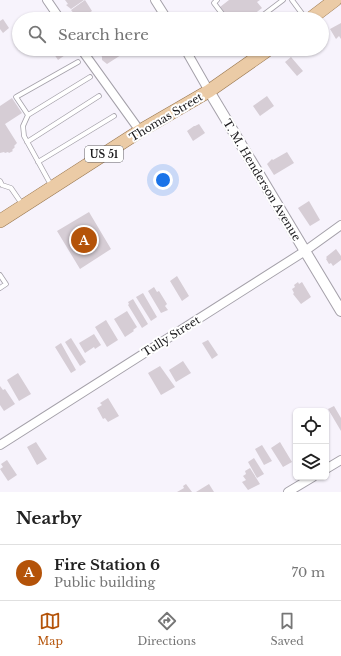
<!DOCTYPE html>
<style>
body{margin:0;font-family:"Libre Baskerville",serif;background:#f2f2f2;color:#222}
.controls{position:absolute;right:12px;bottom:12px;display:grid;overflow:hidden;border-radius:6px;box-shadow:0 1px 3px #0004}
.controls button{width:36px;height:36px;display:grid;place-items:center;padding:0;border:0;border-bottom:1px solid #e0e0e0;background:#fff;color:#222;font:20px sans-serif}
.you{position:absolute;left:163px;top:180px;width:14px;height:14px;margin:-10px;border:3px solid #fff;border-radius:50%;background:#1a73e8;box-shadow:0 0 0 6px #1a73e833}
.badge{display:grid;place-items:center;width:26px;height:26px;border-radius:50%;background:#b45309;color:#fff;font-size:13px;font-weight:700}
.pin{position:absolute;translate:-50% -50%;border:2px solid #fff;box-shadow:0 1px 4px #0006}
.list{margin:0;padding:0;list-style:none}
h2{display:flex;justify-content:space-between;align-items:center;height:52px;margin:0;padding:0 16px;font-size:17px}
h2 small{font-size:13px;font-weight:400;color:#767676}
.list li{display:grid;grid-template-columns:26px 1fr auto;gap:12px;align-items:center;box-sizing:border-box;height:56px;padding:0 16px;border-top:1px solid #e0e0e0}
.list b{display:block;font-size:15px;white-space:nowrap}
.list p{margin:0;font-size:13px;white-space:nowrap;color:#767676}
.list em{font-size:13px;font-style:normal;color:#767676}
.icon{flex:none;width:22px;height:22px;fill:none;stroke:currentColor;stroke-width:2;stroke-linecap:round;stroke-linejoin:round}
.map{position:relative;flex:none;width:341px;height:492px;overflow:hidden}
.search{position:absolute;background:#fff;box-shadow:0 1px 3px #0004;left:12px;right:12px;top:12px;height:44px;display:flex;align-items:center;gap:10px;box-sizing:border-box;padding:0 14px;border-radius:22px;color:#767676;font-size:15px}
.sheet{height:108px;background:#fff}
nav{display:flex;justify-content:space-around;align-items:center;box-sizing:border-box;height:56px;border-top:1px solid #e0e0e0;background:#fff;font-size:11px;color:#767676}
nav a{display:grid;justify-items:center;gap:2px}
nav .on{color:#b45309}
.map>svg:first-child{display:block}
</style>
<div class="map">
<svg width="341" height="492" viewBox="0 0 341 492">
<rect width="100%" height="100%" fill="#f7f3fc"/>
<path fill="#d6cdd5" d="M65,0H84L71,9L66,5L68,4Z
M85,0L92,11L80,19L76,18H75L73,16L75,15L71,10Z
M229,0H260L257,2L262,8L248,19H229L220,7Z
M92,12L97,19H82Z
M3,19L9,28L3,33L0,29V21Z
M341,23V39L339,36L336,39L330,29Z
M56,49H68L67,51L68,53L58,60L52,51Z
M95,49H117L121,55L107,64L102,60V57L100,53Z
M291,57L303,71L297,76L285,62Z
M267,96L274,106L260,116L253,106Z
M12,98L22,113L5,124L17,143L14,146L15,147L12,150L13,151L9,153L8,152L5,153L4,152L0,153V106Z
M199,124L205,133L193,141L187,131L194,126H195Z
M287,152L294,163L274,175L267,164L272,159L273,160Z
M309,201L320,220L310,226L298,208Z
M89,212L111,249L80,269L57,231Z
M336,249L341,256V260L333,266L331,263L329,264L326,259L327,258L326,257Z
M177,276L189,296L182,301L170,281Z
M298,282L299,284L302,282L311,297L301,304L293,294L294,293L292,289L295,287L294,285Z
M154,287L157,292L159,291L167,304L165,306L168,310L161,313L148,291Z
M143,293L157,317L151,321L136,297Z
M133,299L148,324L142,328L128,305L129,304L128,302Z
M127,311L137,327L133,330L134,331L125,337L114,319Z
M106,320L118,340L107,347L95,327Z
M94,334L101,345L95,349L94,347L85,353L79,343Z
M71,338L86,362L80,366L65,342Z
M208,340L218,355L212,359L202,343Z
M61,343L76,370L71,373L55,347Z
M183,361L191,373L176,382L169,370Z
M160,366L175,387L161,395L148,373Z
M18,373L31,394L19,401L7,380Z
M0,386L3,390L5,389L15,404L4,411L0,405Z
M108,398L119,416L108,422L105,418L103,419L97,408L102,405L100,403Z
M334,406L341,418V431L328,409Z
M36,442L47,459L37,465L27,447Z
M280,442L292,462L283,467L271,448Z
M262,445L272,461L264,465L255,449Z
M254,458L264,474L257,478L248,462Z
M7,460L17,475L8,481L0,469L3,467L1,464Z
M250,468L260,484L248,490L242,482L246,480L243,476L246,474L245,471Z
M186,484L192,492H177L184,488L183,486Z
M209,484L214,492H196Z"/>
<g fill="none" stroke-linecap="round" stroke-linejoin="round">
<g stroke="#a4a0a9" stroke-width="5.5">
<path id="service" d="M217,0L214,3L226,19
M292,0L306,19
M258,19L283,0
M249,49L255,56
M28,115L16,97L78,62
M27,142L99,96
M38,162L114,116
M0,181L2,185L11,188L22,204
M51,185L24,136L23,126L28,115L90,77
M0,275L6,284L0,288"/>
</g>
<g stroke="#a4a0a9" stroke-width="10">
<path id="minor" d="M47,0L60,19
M155,0L167,19
M81,49L140,131
M185,49L209,91
M0,445L305,251L341,225
M326,469L341,460
M288,492L313,477"/>
</g>
<g stroke="#a4a0a9" stroke-width="12">
<path id="tertiary" d="M209,91L341,311"/>
</g>
<g stroke="#99774f" stroke-width="14">
<path id="primary" d="M310,19L335,0
M0,221L140,131L209,91L269,49"/>
</g>
<use href="#service" stroke="#fff" stroke-width="4"/>
<use href="#minor" stroke="#fff" stroke-width="8"/>
<use href="#tertiary" stroke="#fff" stroke-width="10"/>
<use href="#primary" stroke="#ebcba6" stroke-width="13"/>
</g>
<g text-anchor="middle" dominant-baseline="central" stroke-width="4" stroke-linejoin="round" paint-order="stroke">
<rect fill="#fff" stroke="#605f62" stroke-width="1" x="85" y="146" width="38" height="16" rx="3"/>
<g font-size="10" font-weight="bold" fill="#1c1b1e">
<text x="104" y="154">US 51</text>
</g>
<g font-size="11" fill="#1c1b1e" stroke="#fff">
<text transform="translate(166 117) rotate(-31)">Thomas Street</text>
<text transform="translate(262 180) rotate(59)">T. M. Henderson Avenue</text>
<text transform="translate(171 336) rotate(-32)">Tully Street</text>
</g>
</g>
</svg>
<div class="controls">
<button><svg class="icon" aria-label="locate" viewBox="0 0 24 24"><circle cx="12" cy="12" r="6"/><path d="M12 2v4M12 18v4M2 12h4M18 12h4"/></svg></button>
<button><svg class="icon" aria-label="layers" viewBox="0 0 24 24"><path d="M12 4l9 5-9 5-9-5zM3 14l9 5 9-5"/></svg></button>
</div>
<div class="you"></div>
<div class="pin badge" style="left:84px;top:240px">A</div>
<div class="search"><svg class="icon" aria-label="search" viewBox="0 0 24 24"><circle cx="10" cy="10" r="6"/><path d="M15 15l6 6"/></svg>Search here</div>
</div>
<section class="sheet">
<h2>Nearby<small></small></h2>
<ul class="list">
<li><span class="badge">A</span><div><b>Fire Station 6</b><p>Public building</p></div><em>70 m</em></li>
</ul>
</section>
<nav>
<a class="on"><svg class="icon" aria-label="map" viewBox="0 0 24 24"><path d="M3 6l6-2 6 2 6-2v14l-6 2-6-2-6 2zM9 4v14M15 6v14"/></svg>Map</a>
<a><svg class="icon" aria-label="directions" viewBox="0 0 24 24"><path d="M12 3l9 9-9 9-9-9zM9 14v-3h6M13 9l2 2-2 2"/></svg>Directions</a>
<a><svg class="icon" aria-label="saved" viewBox="0 0 24 24"><path d="M7 4h10v16l-5-4-5 4z"/></svg>Saved</a>
</nav>
